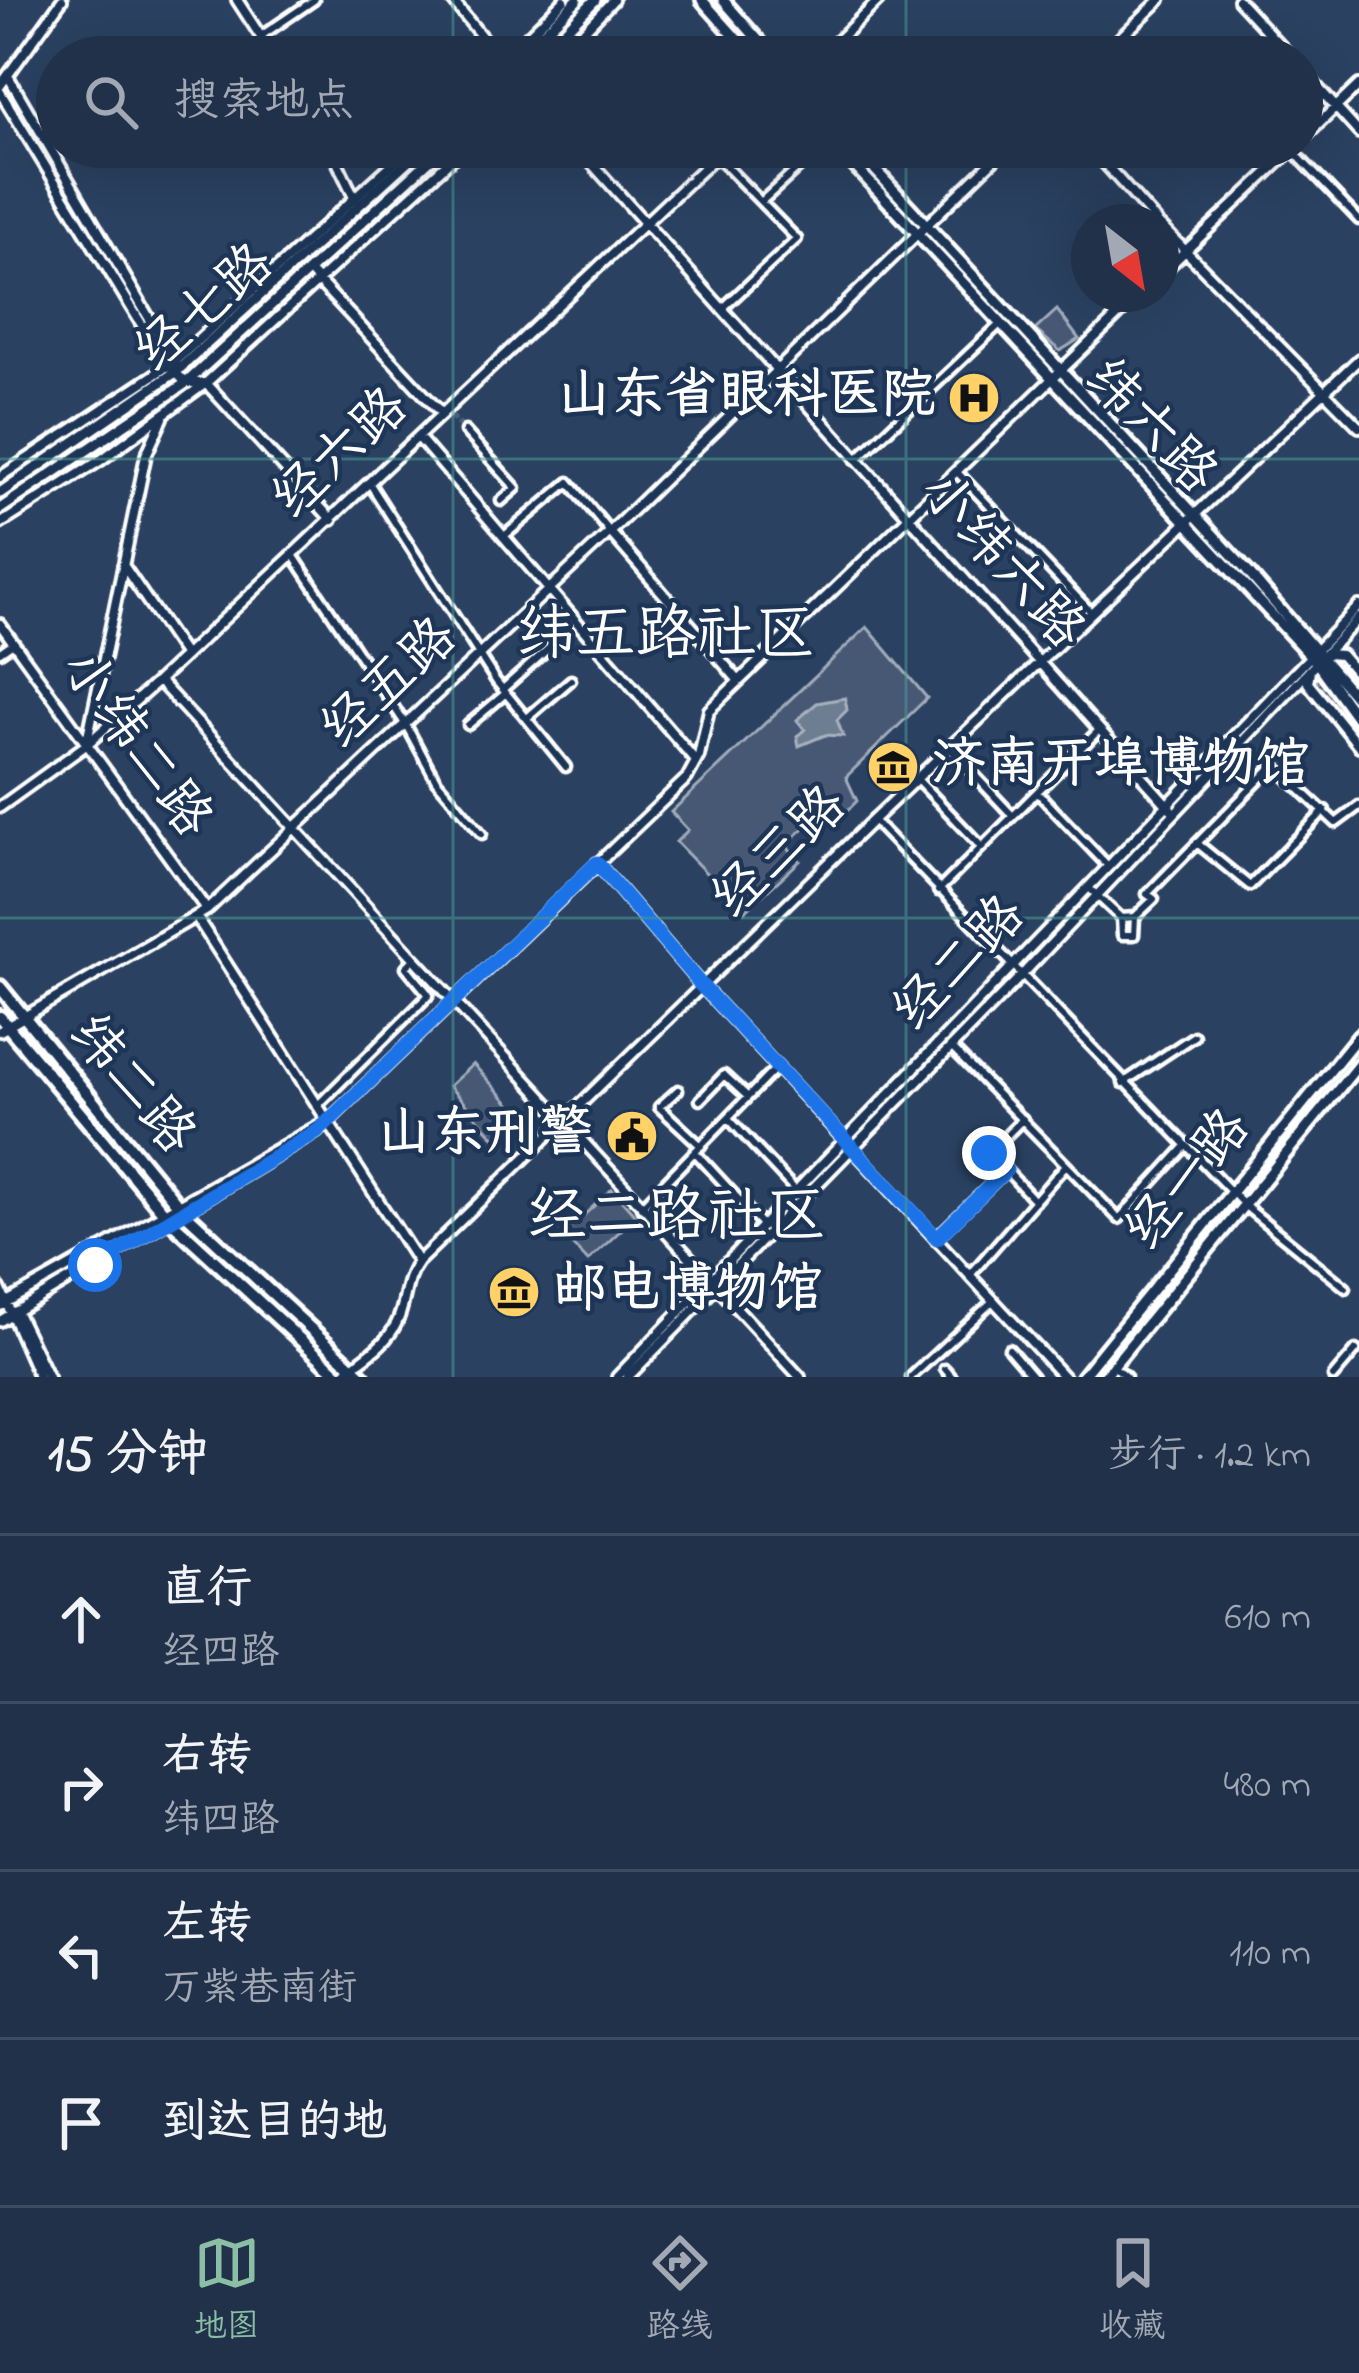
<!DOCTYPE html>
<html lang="zh">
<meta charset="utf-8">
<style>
body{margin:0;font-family:"Indie Flower","LXGW WenKai TC",sans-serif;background:#283950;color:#f1f3f6}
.compass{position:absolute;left:1071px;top:204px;width:108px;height:108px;border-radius:50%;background:#203149;box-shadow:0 12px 48px #0002;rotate:149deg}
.stop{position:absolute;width:36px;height:36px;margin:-27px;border:9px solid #1a73e8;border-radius:50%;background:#fff}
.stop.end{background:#1a73e8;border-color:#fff;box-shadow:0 3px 12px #0008}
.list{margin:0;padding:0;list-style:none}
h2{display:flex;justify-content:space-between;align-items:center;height:156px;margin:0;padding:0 48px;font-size:51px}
h2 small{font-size:39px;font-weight:400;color:#a2a9b4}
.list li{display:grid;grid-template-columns:78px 1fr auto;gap:36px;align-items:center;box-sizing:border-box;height:168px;padding:0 48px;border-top:3px solid #3d4c61}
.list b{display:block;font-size:45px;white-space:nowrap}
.list p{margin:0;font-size:39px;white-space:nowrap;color:#a2a9b4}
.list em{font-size:39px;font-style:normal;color:#a2a9b4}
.icon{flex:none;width:66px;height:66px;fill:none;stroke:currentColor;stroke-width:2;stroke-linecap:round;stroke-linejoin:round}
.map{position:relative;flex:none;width:1359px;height:1377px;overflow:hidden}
.search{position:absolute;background:#203149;box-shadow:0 12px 48px #0002;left:36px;right:36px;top:36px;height:132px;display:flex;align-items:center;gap:30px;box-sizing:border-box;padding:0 42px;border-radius:66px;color:#a2a9b4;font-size:45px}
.sheet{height:828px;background:#203149}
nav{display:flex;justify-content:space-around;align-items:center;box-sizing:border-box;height:168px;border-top:3px solid #3d4c61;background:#203149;font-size:33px;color:#a2a9b4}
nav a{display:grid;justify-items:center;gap:6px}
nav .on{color:#8abfa5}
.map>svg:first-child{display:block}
</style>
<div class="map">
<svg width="1359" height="1377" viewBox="0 0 1359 1377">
<rect width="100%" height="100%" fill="#2a4161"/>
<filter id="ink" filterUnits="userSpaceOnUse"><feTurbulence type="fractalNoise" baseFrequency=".00833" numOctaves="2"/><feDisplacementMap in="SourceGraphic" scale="24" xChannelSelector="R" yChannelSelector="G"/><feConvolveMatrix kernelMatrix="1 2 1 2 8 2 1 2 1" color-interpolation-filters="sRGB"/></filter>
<g filter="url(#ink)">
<path fill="#465975" stroke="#a2acba" stroke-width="3" d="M1057,310L1079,339L1060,351L1035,330Z
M867,627L927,698L846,777L857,801L845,813L833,801L786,845L800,861L744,912L676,842L688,830L671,812Z
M473,1064L522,1117L497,1140L449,1086Z
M612,1189L636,1216L588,1261L563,1235Z"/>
<path fill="#6d7d92" stroke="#a7b1be" stroke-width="3" d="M845,698L847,710L837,720L843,736L825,735L799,746L797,736L805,730L797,720L817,703Z"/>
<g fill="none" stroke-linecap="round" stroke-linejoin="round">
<path stroke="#4a5e79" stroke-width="6" stroke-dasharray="6 3" stroke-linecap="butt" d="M451,416L465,431"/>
<g stroke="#fff" stroke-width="15">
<path id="street" d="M261,36L314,0
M1292,150L1359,220
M716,156L797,239L722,309
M761,202L821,147
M465,431L516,488L501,501
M856,460L1000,324
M957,472L1091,612
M370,484L496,681L566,767
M503,537L569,482L610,532
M293,555L406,725L436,780L482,834
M0,652L13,643
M503,689L549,648
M527,718L571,680
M468,725L506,693
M950,749L1013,816
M917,779L982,847
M1037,792L1109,867
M873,820L1245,1206L1346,1288
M1197,843L1250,886L1325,810
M1089,888L1121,918L1122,935H1134L1135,917L1121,918
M938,891L1099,730
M1135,917L1154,899L1147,894L1274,765L1336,823L1359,806
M951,1047L1119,1219L1185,1147
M1123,1083L1194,1036
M678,1090L659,1107L701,1146
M700,1100L724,1075L748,1097
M318,1105L429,995L406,967L414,959
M728,1118L797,1192
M695,1152L764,1227
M1006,1170L1035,1201
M641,1207L776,1068
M936,1238L1006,1170L989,1153L1023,1119
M970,1275L1066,1165
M1009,1349L1033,1377
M1112,1365L1126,1377
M945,1369L952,1377
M911,1377L994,1300
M1333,1377L1356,1350"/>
</g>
<g stroke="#fff" stroke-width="16">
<path id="secondary" d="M237,0L274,57
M452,0L498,57
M1238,0L1291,57
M507,57L564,0
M559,57L613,0
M821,57L879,0
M1100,57L1160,0
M1302,70L1359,133
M8,76L176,364
M0,86L62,0
M0,92L162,358L186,383H206L332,520
M1302,140L1359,85
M330,147L355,199
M577,147L1170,808
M1090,147L1157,222
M1161,226L1359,427
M310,272L442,414
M1161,274L1295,147
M419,438L696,761
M0,477L175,361L411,147
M0,524L101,460L206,383L465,147
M610,532L738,680
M123,565L185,656
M0,624L207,910
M1327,654L1341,655L1359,676
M1310,670L1308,683L1359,746
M159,681L800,1377
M87,741L146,455L163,418
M0,807L86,745L158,681L726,147
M597,863L701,985L1064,1377
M197,918L418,1262
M0,1031L207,910L610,532L1007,147
M0,1288L39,1377
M0,1306L321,1124
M16,1311L48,1377
M0,1321L317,1132L687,778L699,756L709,710L1140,294
M341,1377C359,1360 385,1347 396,1324C407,1303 403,1282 418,1262L873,820L1359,359
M617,1377L1359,606
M628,1377L1020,977L1359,618"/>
</g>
<g stroke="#fff" stroke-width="18">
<path id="primary" d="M702,0L753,57
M723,0L773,57
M519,57L577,0
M539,57L595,0
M837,147L1317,663L1359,721
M854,147L1247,571L1359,701
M0,493L177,371L423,147
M0,509L186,383L444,147
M1082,1377L1359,1035
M1104,1377L1359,1064"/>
</g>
<g stroke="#fff" stroke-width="20">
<path id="highway" d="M0,987L182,1210L363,1377
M0,1017L169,1219L341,1377"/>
</g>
<use href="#street" stroke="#1d3557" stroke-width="6"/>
<use href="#secondary" stroke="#1d3557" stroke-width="8"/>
<use href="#primary" stroke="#1d3557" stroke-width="9"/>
<use href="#highway" stroke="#1d3557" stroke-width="10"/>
</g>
</g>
<g fill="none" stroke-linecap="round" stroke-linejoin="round" filter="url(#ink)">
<path stroke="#1a73e8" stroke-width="15" d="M95,1265L317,1132L597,863L701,985L937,1238L1006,1170L989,1153"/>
</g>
<path fill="none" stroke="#4b9892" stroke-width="3" stroke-opacity="0.55" d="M453,0V57M906,0V57M453,147V1377M906,147V1377M0,459H1359M0,918H1359"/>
<defs>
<g id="hospital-disc" transform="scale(2.7)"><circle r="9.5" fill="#ffd166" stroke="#1d3557"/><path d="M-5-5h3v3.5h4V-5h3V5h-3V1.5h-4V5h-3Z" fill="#111"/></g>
<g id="museum-disc" transform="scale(2.7)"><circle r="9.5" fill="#ffd166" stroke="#1d3557"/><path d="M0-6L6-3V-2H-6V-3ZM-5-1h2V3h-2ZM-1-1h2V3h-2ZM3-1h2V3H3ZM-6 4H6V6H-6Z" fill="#111"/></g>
<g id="civic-disc" transform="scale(2.7)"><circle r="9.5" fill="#ffd166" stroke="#1d3557"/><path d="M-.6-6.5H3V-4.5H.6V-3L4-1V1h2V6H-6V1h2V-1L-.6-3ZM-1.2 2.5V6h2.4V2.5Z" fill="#111"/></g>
</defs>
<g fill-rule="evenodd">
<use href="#hospital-disc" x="974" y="398"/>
<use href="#museum-disc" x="893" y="767"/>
<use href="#civic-disc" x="632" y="1136"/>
<use href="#museum-disc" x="514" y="1292"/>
</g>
<g text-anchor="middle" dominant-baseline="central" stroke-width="9" stroke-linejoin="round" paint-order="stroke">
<g font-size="54" fill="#fff" stroke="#1d3557">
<text transform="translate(206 310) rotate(-41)">经七路</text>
<text transform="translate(1149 428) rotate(46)">纬六路</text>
<text transform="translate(342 455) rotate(-43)">经六路</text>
<text transform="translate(1000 562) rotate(48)">小纬六路</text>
<text transform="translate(391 685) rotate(-43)">经五路</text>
<text transform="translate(134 745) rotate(54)">小纬二路</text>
<text transform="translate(781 854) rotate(-44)">经三路</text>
<text transform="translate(961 965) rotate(-46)">经二路</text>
<text transform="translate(130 1086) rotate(50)">纬二路</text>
<text transform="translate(1190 1181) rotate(-51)">经一路</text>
</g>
<g font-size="54" font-weight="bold" fill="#fff" stroke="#1d3557" text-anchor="end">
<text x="935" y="398">山东省眼科医院</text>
<text x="932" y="767" text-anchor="start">济南开埠博物馆</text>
<text x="593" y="1136">山东刑警</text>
<text x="553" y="1292" text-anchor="start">邮电博物馆</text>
</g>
<g font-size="60" fill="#fff" stroke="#1d3557">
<text x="666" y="637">纬五路社区</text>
<text x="677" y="1219">经二路社区</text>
</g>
</g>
</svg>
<svg class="compass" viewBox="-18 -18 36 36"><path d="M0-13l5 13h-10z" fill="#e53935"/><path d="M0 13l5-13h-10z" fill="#a2a9b4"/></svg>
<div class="stop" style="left:95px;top:1265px"></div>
<div class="stop end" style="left:989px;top:1153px"></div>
<div class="search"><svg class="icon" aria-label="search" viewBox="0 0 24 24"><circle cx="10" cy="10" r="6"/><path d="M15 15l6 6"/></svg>搜索地点</div>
</div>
<section class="sheet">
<h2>15 分钟<small>步行 · 1.2 km</small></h2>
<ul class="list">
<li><svg class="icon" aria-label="ahead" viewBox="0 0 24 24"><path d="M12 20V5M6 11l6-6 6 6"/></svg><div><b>直行</b><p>经四路</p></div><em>610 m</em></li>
<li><svg class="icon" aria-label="right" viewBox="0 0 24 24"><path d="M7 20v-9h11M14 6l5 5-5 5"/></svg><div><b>右转</b><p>纬四路</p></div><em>480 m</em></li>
<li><svg class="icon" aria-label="left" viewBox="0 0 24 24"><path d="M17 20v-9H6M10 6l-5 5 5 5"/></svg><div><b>左转</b><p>万紫巷南街</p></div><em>110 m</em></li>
<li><svg class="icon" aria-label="arrive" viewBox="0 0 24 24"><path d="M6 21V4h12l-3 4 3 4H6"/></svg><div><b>到达目的地</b></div></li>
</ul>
</section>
<nav>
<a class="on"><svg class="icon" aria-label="map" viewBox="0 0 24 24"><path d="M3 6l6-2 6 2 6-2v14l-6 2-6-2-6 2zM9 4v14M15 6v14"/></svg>地图</a>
<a><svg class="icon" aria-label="directions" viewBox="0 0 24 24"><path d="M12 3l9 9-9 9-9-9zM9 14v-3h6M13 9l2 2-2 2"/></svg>路线</a>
<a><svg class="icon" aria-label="saved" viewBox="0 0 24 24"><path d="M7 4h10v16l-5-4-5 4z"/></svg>收藏</a>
</nav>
